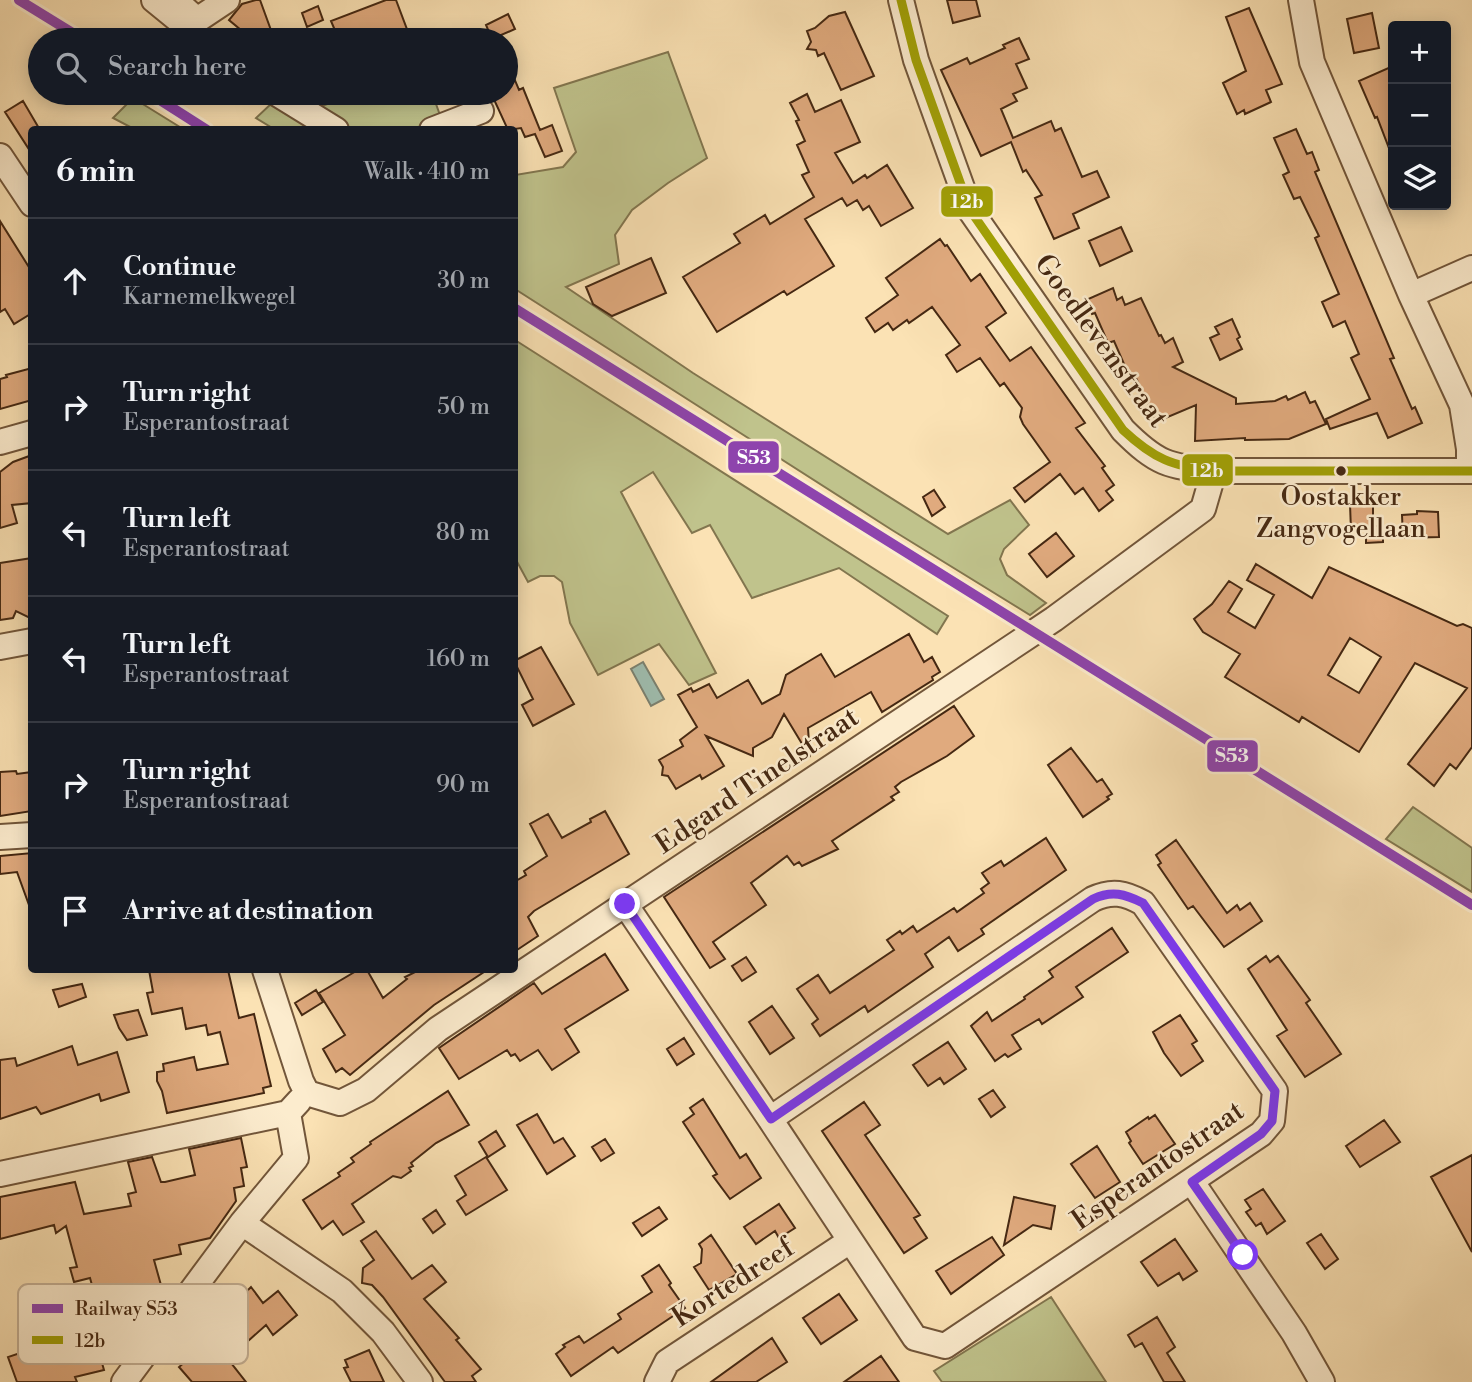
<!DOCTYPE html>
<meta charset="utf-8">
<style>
body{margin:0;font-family:"Libre Bodoni",serif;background:#20242c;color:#f1f3f6}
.controls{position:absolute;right:21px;top:21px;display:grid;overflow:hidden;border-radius:7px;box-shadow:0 4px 18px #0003}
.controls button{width:63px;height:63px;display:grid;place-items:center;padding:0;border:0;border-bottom:2px solid #363941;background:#171b24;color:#f1f3f6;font:35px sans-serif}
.stop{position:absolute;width:21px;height:21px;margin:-16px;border:5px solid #7c3aed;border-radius:50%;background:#fff}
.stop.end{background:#7c3aed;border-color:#fff;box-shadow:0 2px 7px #0008}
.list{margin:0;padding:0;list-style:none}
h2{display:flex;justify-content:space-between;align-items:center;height:91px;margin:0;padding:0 28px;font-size:30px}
h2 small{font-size:23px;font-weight:400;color:#9ea1a6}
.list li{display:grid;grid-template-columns:46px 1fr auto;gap:21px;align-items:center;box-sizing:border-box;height:126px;padding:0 28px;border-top:2px solid #363941}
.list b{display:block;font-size:26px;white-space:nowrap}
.list p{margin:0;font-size:23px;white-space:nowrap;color:#9ea1a6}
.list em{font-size:23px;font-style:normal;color:#9ea1a6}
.icon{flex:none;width:38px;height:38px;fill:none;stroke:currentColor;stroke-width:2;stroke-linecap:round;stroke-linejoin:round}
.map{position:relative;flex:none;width:1472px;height:1382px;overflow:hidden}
.search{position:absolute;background:#171b24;box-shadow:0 4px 18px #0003;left:28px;top:28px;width:490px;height:77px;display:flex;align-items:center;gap:18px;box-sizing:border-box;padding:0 24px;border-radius:38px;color:#9ea1a6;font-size:26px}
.panel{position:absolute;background:#171b24;box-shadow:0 4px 18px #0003;left:28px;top:126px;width:490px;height:847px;border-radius:7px}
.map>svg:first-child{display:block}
</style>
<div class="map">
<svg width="1472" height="1382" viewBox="0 0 1472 1382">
<rect width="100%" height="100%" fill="#fbe2b4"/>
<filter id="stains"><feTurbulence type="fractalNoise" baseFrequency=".00286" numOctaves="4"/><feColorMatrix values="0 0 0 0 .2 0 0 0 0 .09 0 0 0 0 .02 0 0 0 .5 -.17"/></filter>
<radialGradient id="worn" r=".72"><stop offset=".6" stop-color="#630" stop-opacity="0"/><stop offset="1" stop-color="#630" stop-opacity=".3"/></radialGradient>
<path fill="#c0c38c" stroke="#82764f" stroke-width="2" d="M668,52L707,158L668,183L632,210L615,235L619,264L566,287L693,373L948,534L1010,500L1029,525L1004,549L1000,559L1007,575L1046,603L1030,615L892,530L515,289V175L563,167L576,152L554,88Z
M358,93H432L445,129H274L256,118L273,102L322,106Z
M133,98L183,129H134L113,118Z
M515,340L948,616L937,634L839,568L752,598L710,525L692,533L653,472L621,492L716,673L689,685L659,644L598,675L570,623L562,582L554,576H540L528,582L515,558Z
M1413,807L1472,848V892L1386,839Z
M1051,1297L1106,1382H942L934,1371Z"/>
<path fill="#9fbdaf" stroke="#7b8170" stroke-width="2" d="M643,662L664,699L651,706L631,669Z"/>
<path fill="#e0aa7e" stroke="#452812" stroke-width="2" fill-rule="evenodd" d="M256,0H260L272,33L265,40H253L229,20L242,4Z
M386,0H396L408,32L387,40H339L331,21Z
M947,0H976L980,16L953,23Z
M318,6L323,20L307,27L302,13Z
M1249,8L1282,84L1266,90L1271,102L1245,114L1244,110L1237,114L1223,83L1246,71L1226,17Z
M845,12L874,76L841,90L824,53L818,56L816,50L807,49L811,42L807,31L815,28L829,16Z
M1372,13L1379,48L1354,53L1347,19Z
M508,14L515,29L492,39L486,25Z
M1019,38L1029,59L1016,64L1027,88L1013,94L1017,101L1001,109L1013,138L1051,121L1055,131L1061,128L1082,177L1097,171L1109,197L1073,214L1079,228L1054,239L1035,198L1042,195L1026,170L1023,172L1011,142L981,156L941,70L967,58L970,64L1005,48L1003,45Z
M506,59L519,90L523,88L540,130L552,125L562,151L545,157L535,134L525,137L521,128L508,130L491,93H506Z
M1393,66V156H1392L1377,117L1375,118L1359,81Z
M807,94L815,112L841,100L860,142L835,153L853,183L865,175L867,178L887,165L913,208L881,226L869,206L863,210L857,200L847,206L842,198L805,219L834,266L787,295L784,291L717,332L683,277L740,243L734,234L765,215L770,224L814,197L802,175L809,172L797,145L805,141L796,121L799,120L790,103Z
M23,101L40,130H32V154L5,112Z
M1296,129L1307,154L1312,152L1319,170L1315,172L1394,358L1390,359L1412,409L1415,407L1422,423L1388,438L1377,413L1330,429L1326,419L1370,399L1351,358L1359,354L1345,321L1333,327L1322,302L1339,294L1315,238L1319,236L1300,197L1294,199L1283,175L1289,172L1274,138Z
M0,221L32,272V313L14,324L5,309L0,312Z
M1121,227L1132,251L1100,266L1089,241Z
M940,239L945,246L947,245L971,281L980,274L1006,313L986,327L1010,361L1031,347L1085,423L1076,428L1105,466L1102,468L1114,485L1106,491L1113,500L1099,511L1083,488L1075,494L1060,474L1025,502L1014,488L1050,462L1023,424L1020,417L1022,408L1004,383L1000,386L980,358L957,372L946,355L960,345L932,307L909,323L907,320L893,330L888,323L875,332L866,318L898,295L886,278Z
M651,258L666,293L612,316L593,304L586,287Z
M1113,288L1117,300L1122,297L1125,305L1141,298L1159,336L1161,335L1165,343L1173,338L1183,362L1173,367L1236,398V404L1275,401L1286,396L1288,400L1305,392L1310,403L1315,401L1326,424L1289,439L1245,440V438L1195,441L1196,405L1156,422L1136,378L1131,380L1114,341L1108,343L1095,313L1092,314L1086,300Z
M1232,319L1240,337L1237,339L1242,349L1220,360L1210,338L1219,334L1215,327Z
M32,368V400L0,409V379L7,377L6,375Z
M32,455V503L12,505L17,523L0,528V472L13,462Z
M934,490L945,507L932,516L923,497Z
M1350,504H1373V526H1383V542L1366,543V531H1351Z
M1417,511L1438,512L1439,537L1403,538L1402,515L1417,514Z
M1056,533L1074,556L1047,577L1029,554Z
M32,558V619L16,611L13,618L0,620V563Z
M1256,564L1312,598L1329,567L1457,626L1463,624L1472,628V747L1456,769L1450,764L1434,786L1408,764L1467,688L1415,663L1359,752L1302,717L1299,722L1225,677L1240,654L1203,632L1194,619L1212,604L1229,581L1242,589L1228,612L1255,628L1274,595L1247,580ZM1350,638L1381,657L1359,693L1328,675Z
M909,634L924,662L932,657L940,672L932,677L933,680L882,712L871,692L808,728L810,757L784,714L772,737L753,748V756L706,736L724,766L702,779L700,775L676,789L668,776L662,775L663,767L659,760L683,746L680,740L697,727L678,695L691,688L693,692L709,684L717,698L748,680L762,704L780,694L786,675L821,654L835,677Z
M541,647L574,704L533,726L522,705L533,699L514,661Z
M954,706L974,736L947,756L901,782L895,787L899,792L891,797L894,800L832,841L838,849L802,866L799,862L794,865L787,856L751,883L766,905L713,942L725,959L710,968L664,897Z
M1071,748L1097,782L1102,779L1112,794L1107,797L1109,799L1083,817L1048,765Z
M16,771L17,774L32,772V811L0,816V772Z
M605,811L629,854L534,911L528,917L538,936L514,952V882L526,875L524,871L547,856L530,824L548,814L562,838L591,822L590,819Z
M1046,838L1066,870L981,929L984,934L958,951L949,937L925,954L933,967L868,1012L865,1006L820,1036L812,1024L818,1019L797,989L818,975L830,993L894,950L887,940L900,931L902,934L913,926L917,932L954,908L957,912L984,893L981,889L989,883L982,873L1001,861L1004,866Z
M1176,840L1227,913L1237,905L1240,910L1250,903L1262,921L1224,947L1193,906L1188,909L1158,865L1161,863L1156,855Z
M32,853V905H29L17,872L0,874V856Z
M1112,928L1128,952L1076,987L1083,997L1042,1024L1039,1019L1012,1035L1021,1049L1008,1057L1005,1054L995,1061L971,1026L987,1012L992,1021L1025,999L1024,997L1053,977L1049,971Z
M605,954L628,990L565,1029L579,1052L552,1070L538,1050L520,1061L515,1054L511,1056L507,1050L459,1079L439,1048L534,983L542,994Z
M1266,956L1270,962L1278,956L1310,1000L1306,1003L1341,1054L1305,1077L1277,1036L1287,1030L1248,969Z
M746,957L756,972L742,981L732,966Z
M149,970H228L239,1018L254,1014L271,1086L263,1088L264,1093L167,1113L162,1091L157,1081V1072L164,1071L163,1064L194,1057L197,1070L228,1064L220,1032L208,1035L206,1025L186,1029L182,1008L152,1014L147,993L153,992Z
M358,970H367L383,998L407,979L405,977L419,970H487L434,1005L350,1075L342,1068L336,1072L323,1049L345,1035L319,993Z
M82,984L86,997L59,1007L53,990Z
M316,990L323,1002L302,1015L295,1003Z
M772,1006L794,1038L770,1054L749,1022Z
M138,1010L147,1035L127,1040L119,1028L114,1015Z
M1180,1015L1197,1041L1192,1044L1203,1061L1181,1076L1164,1053L1153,1032Z
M684,1038L694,1054L677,1065L667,1049Z
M948,1042L966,1069L944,1084L940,1078L928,1086L913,1065Z
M72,1046L78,1065L117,1052L129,1092L101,1101L99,1094L41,1114L36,1107L0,1119V1060L15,1058L17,1066Z
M993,1090L1005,1107L991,1117L979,1099Z
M448,1091L469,1125L436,1143L411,1163L413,1166L409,1168L411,1171L401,1178L393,1176L352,1204L364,1222L343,1235L333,1221L322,1229L303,1200L340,1176L338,1173L354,1162L351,1158L371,1144L370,1142Z
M703,1099L740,1158L746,1154L761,1178L730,1199L713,1176L717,1174L683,1122L694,1114L690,1108Z
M864,1102L880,1125L865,1135L920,1215L914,1218L927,1238L904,1253L822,1131Z
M537,1114L554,1143L563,1138L575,1156L547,1174L517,1125Z
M1155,1115L1175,1144L1143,1164L1129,1143L1131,1141L1126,1132L1148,1117L1149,1119Z
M1384,1120L1400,1142L1360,1167L1346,1146Z
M496,1131L505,1146L488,1157L479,1142Z
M241,1138L247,1167L241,1168L244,1186L234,1188L236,1201L210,1238L179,1245L181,1254L154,1260L164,1296L158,1301L100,1314L90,1278L74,1282L70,1268L77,1267L66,1226L56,1233L54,1225L0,1239V1197L75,1182L84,1214L131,1206L128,1194L136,1192L128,1162L152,1157L161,1182H165L195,1175L189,1149Z
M605,1139L614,1153L601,1161L592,1147Z
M1097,1146L1120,1182L1095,1198L1071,1164Z
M1472,1155V1252L1431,1177Z
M486,1157L507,1190L466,1215L457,1201L466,1195L455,1176Z
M1263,1189L1285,1221L1267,1234L1261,1223L1256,1226L1246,1212L1251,1209L1245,1200Z
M1014,1197L1055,1206L1051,1229L1033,1225L1004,1245Z
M779,1204L795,1228L779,1238L775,1231L756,1244L744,1227Z
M659,1207L667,1219L642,1236L633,1223Z
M436,1210L445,1224L433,1233L423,1219Z
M376,1231L412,1279L432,1265L446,1282L424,1299L459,1338L456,1340L481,1369L472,1376L476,1382H445L383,1297L372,1285L362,1283L363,1268L374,1260L361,1241Z
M1321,1234L1338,1259L1325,1269L1307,1243Z
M711,1235L737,1274L709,1290L694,1267L701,1263L702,1249L699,1244Z
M992,1237L1004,1255L951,1294L936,1271Z
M1175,1239L1197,1271L1183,1280L1179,1273L1158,1286L1141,1262Z
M659,1265L671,1283L669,1285L685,1308L618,1353L613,1347L571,1376L556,1354L565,1347L563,1345L579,1336L584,1343L621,1319L618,1314L652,1292L642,1276Z
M251,1287L263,1303L278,1291L297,1315L273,1335L266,1325L228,1359L246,1382H192L179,1367L212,1339L210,1336L223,1326L218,1320Z
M839,1294L857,1320L821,1344L803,1318Z
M102,1314L114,1359L102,1363L104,1370L75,1377L77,1382H17L8,1357L26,1351L27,1354L47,1349L48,1352L88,1340L82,1320Z
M1157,1317L1175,1347L1167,1353L1185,1382H1164L1142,1343L1135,1347L1128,1335Z
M772,1338L787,1362L756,1382H711Z
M369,1350L384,1382H351L344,1368L348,1367L345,1360Z
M881,1356L899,1382H844Z"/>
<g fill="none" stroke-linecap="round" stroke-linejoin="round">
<g stroke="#72563a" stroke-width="28">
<path id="minor" d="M154,0L203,40
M175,0L197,20L227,0
M901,0L916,60L970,210L1123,430C1157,464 1167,466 1214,471H1472
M1301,0L1312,62L1411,295L1462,405L1469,449V471
M276,93L336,130
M432,130L481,111
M0,156L32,204
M1411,295L1472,268
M0,442L32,433
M0,647L32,641
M0,837L32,835
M625,904L770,1119L1093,899C1112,890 1125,893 1143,903L1275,1091L1272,1121L1261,1134L945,1346L915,1338L770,1119
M265,970L301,1081L307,1093
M307,1093L340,1103L366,1090L438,1029L1054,619L1203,509L1214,471
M0,1174L288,1113L299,1101
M1192,1182L1294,1333L1322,1382
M242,1223L342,1291L383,1332L420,1382
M124,1382L242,1223L296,1158L288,1113
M657,1382L667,1362L850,1241"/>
</g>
<use href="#minor" stroke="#fcecce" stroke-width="24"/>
<g stroke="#fcecce" stroke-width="14">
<path id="bus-1" d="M901,0L916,60L970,210L1123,430C1154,459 1172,466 1214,471H1472"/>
</g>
<use href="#bus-1" stroke="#a1a005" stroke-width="9"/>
<g stroke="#fcecce" stroke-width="16">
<path id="rail-1" d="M19,0L84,40
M149,93L207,130
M514,308L1472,905"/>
</g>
<use href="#rail-1" stroke="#8e44ad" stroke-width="10"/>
</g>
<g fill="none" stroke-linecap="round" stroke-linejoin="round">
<path stroke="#7c3aed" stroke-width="9" d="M625,904L771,1119L1093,899C1112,890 1125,894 1143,903L1275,1091L1272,1121L1261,1134L1192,1182L1243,1255"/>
</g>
<circle fill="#452812" stroke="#fcecce" stroke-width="2.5" cx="1341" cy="471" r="6"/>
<g text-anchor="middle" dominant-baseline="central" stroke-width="5" stroke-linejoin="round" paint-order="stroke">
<g font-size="26" fill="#452812" stroke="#fcecce">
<text x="1341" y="497">Oostakker<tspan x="1341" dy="32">Zangvogellaan</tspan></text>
</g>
<g font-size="28" fill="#452812" stroke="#fcecce">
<text transform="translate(1101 341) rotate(54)">Goedlevenstraat</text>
<text transform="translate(757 781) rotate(-34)">Edgard Tinelstraat</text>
<text transform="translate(1158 1166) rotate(-35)">Esperantostraat</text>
<text transform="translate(733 1283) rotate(-33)">Kortedreef</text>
</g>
</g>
<rect x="18" y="1284" width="230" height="80" rx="10" fill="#fcecce" stroke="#c5b196" stroke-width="2"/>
<rect x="32" y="1304" width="31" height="9" fill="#8e44ad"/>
<rect x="32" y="1336" width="31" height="8" fill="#a1a005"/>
<g font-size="19" fill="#452812">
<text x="75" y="1315">Railway S53</text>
<text x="75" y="1347">12b</text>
</g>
<g stroke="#fcecce" stroke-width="2.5">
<rect x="940" y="185" width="54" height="33" rx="7" fill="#a1a005"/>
<rect x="727" y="440" width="53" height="34" rx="7" fill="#8e44ad"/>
<rect x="1181" y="453" width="53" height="34" rx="7" fill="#a1a005"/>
<rect x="1206" y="739" width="53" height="34" rx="7" fill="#8e44ad"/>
</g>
<g font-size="19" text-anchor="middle" font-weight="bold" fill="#fff">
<text x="967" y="208">12b</text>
<text x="754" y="464">S53</text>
<text x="1207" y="477">12b</text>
<text x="1232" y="762">S53</text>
</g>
<rect width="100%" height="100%" filter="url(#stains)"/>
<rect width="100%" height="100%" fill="url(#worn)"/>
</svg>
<div class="controls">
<button>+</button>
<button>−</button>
<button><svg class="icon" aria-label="layers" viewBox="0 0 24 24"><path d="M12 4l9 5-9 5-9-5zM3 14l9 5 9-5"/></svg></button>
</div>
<div class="stop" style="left:1243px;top:1255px"></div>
<div class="stop end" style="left:625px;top:904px"></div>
<div class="search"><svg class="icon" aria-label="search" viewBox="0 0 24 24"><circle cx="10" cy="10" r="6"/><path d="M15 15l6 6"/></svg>Search here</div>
<section class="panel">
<h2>6 min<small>Walk · 410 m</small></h2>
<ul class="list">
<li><svg class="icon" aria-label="ahead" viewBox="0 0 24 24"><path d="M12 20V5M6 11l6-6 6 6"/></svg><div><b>Continue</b><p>Karnemelkwegel</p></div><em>30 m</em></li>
<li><svg class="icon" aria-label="right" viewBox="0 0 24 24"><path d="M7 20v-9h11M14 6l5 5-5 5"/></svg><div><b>Turn right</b><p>Esperantostraat</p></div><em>50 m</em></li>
<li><svg class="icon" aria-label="left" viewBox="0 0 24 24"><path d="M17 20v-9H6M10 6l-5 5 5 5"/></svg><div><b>Turn left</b><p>Esperantostraat</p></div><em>80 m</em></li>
<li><svg class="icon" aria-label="left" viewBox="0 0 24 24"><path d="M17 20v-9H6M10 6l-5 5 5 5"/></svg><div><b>Turn left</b><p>Esperantostraat</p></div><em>160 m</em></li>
<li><svg class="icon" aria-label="right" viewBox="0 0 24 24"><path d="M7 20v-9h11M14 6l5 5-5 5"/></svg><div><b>Turn right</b><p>Esperantostraat</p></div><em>90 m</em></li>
<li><svg class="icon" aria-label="arrive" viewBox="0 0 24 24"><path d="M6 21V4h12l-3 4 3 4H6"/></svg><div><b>Arrive at destination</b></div></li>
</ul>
</section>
</div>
